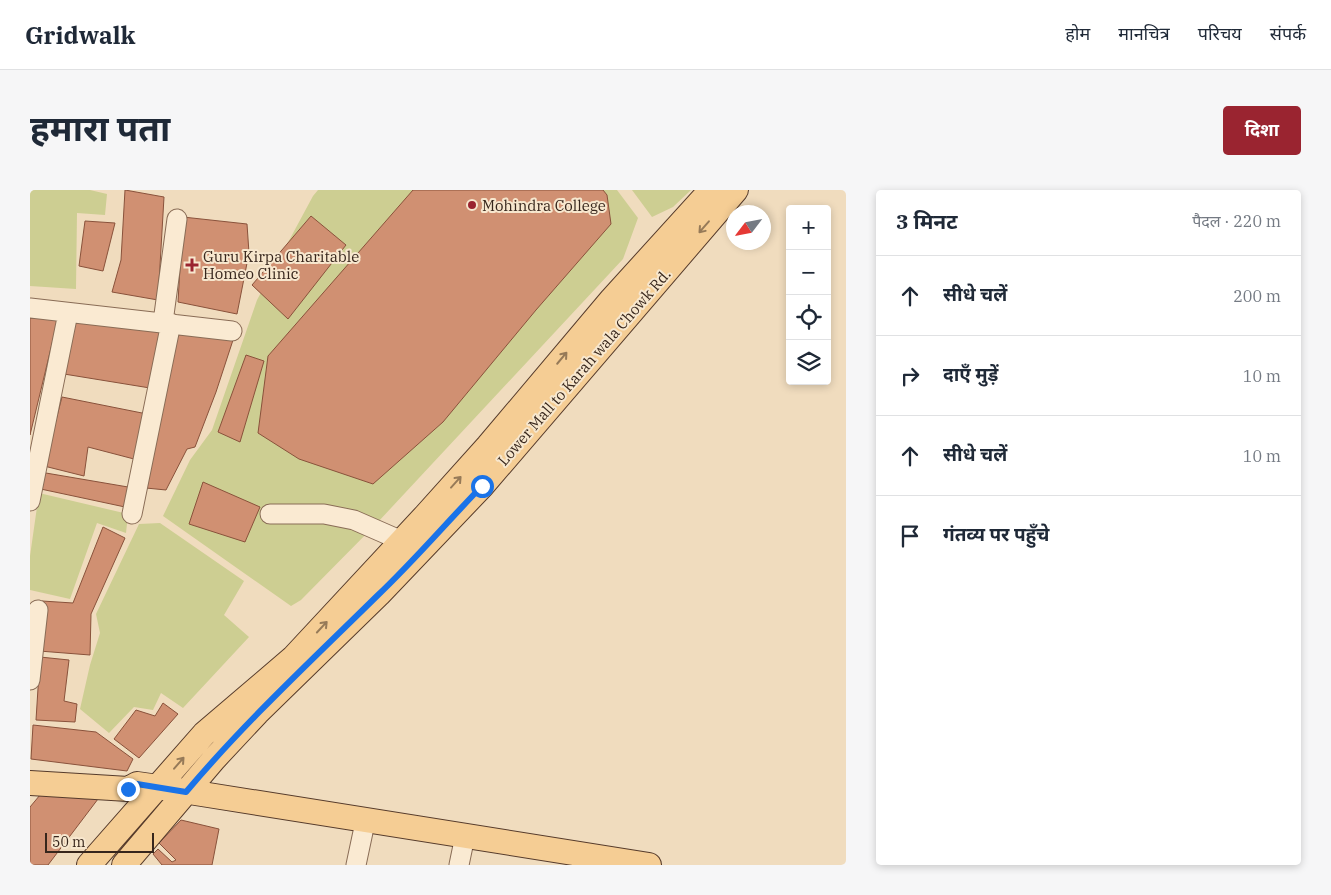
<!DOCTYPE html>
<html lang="hi">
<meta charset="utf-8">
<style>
body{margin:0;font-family:"IBM Plex Serif","Noto Sans Devanagari",serif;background:#f6f6f7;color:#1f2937}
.controls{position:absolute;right:15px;top:15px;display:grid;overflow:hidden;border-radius:5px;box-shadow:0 2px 8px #0003}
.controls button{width:45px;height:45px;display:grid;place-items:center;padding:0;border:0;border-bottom:1px solid #e0e1e3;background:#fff;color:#1f2937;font:25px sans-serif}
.compass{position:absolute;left:696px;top:15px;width:45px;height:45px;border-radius:50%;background:#fff;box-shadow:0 2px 8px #0003;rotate:238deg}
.scale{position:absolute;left:15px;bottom:12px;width:109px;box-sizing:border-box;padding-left:5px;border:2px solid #37261c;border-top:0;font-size:14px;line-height:18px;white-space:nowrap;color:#37261c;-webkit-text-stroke:4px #f7e7ce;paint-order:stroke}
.stop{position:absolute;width:15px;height:15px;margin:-11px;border:4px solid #1a73e8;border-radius:50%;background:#fff}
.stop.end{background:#1a73e8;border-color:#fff;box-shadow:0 1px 5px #0008}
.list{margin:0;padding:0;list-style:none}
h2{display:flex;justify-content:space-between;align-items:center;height:65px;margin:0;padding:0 20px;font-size:21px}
h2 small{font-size:16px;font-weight:400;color:#747a83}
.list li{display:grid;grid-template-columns:32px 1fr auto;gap:15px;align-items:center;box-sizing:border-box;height:80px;padding:0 20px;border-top:1px solid #e0e1e3}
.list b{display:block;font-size:19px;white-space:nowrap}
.list em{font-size:16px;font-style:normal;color:#747a83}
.icon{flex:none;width:28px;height:28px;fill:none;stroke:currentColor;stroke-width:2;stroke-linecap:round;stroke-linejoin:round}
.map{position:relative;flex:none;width:816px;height:675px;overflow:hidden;border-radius:5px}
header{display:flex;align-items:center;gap:30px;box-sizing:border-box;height:70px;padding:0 25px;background:#fff;border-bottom:1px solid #e0e1e3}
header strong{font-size:24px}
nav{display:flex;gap:28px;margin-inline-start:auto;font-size:18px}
.intro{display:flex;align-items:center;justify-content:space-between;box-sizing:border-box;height:120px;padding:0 30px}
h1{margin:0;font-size:35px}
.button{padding:12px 22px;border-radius:5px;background:#9a2430;color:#fff;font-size:18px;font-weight:700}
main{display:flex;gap:30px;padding:0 30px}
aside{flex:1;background:#fff;border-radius:5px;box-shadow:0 2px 8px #0003}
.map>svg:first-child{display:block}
</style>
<header>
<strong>Gridwalk</strong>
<nav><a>होम</a><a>मानचित्र</a><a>परिचय</a><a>संपर्क</a></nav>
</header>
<div class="intro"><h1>हमारा पता</h1><a class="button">दिशा</a></div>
<main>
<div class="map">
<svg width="816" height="675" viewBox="0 0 816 675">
<rect width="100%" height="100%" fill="#f0dcbe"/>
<path fill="#cdce92" d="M0,0H60L77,4L75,25L47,23L46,99L0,96Z
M288,0H587L608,28L593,69L348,332L271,410L261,416L133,326L160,270L182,240L227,110L283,6Z
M602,0H661L643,17L622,27Z
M9,303L98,324L96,343L67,333L40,409L0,400V366Z
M130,333L214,391L194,425L219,447L153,518L131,503L123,520L104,517L79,543L50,519L60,475L70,443L66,424L109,334Z"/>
<path fill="#d09072" stroke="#89523b" d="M95,0L134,7L128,110L82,102L91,70Z
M383,0H573L577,5L581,34L506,120L413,232L343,294L269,269L228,243L238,166Z
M281,26L316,55L258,129L222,95Z
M153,27L217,34L219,63L207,124L148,112Z
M55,31L85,33L73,81L49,76Z
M0,128L28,129L0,245Z
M45,128L133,136L120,198L34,184Z
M143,141L204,147L186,202L165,257L157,259L136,300L116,298Z
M216,165L234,171L210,252L188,242Z
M32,207L117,224L104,269L58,257L54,286L14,276Z
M10,282L98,297L95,317L6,298Z
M173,292L230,317L215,352L159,334Z
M73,337L95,348L61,424L60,465L9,461L12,411L43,413Z
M10,467L39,470L34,511L47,514L45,532L6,530Z
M133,513L148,524L109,568L84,549L106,520L125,526Z
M3,535L66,542L103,569L97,581L1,569Z
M10,605L68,609L18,675H0V617Z
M151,630L189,639L182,675H132L123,664L128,659L142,672L146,670L129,653Z"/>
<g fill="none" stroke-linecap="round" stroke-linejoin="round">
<g stroke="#896c56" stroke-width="21">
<path id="minor" d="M0,118L202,141
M133,132L147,29
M0,311L38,123
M102,324L141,133
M240,324H294L324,330L372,351
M0,490L8,420
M326,675L333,642
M429,675L435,646"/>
</g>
<g stroke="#563b2b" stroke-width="26">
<path id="major" d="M0,593L98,599L107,594L128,597L619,675
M59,675L174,544L263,468L396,325L458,256L582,109L681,0
M94,675L184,569L227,523L349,404L452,296L706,0"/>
</g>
<use href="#minor" stroke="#faead2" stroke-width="19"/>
<use href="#major" stroke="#f5cd94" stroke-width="24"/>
</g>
<defs><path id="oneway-shaft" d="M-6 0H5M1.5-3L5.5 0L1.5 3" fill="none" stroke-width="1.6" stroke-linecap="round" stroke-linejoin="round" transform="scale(1.25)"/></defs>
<g stroke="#967a58">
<use href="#oneway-shaft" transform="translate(674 37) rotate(131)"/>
<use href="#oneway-shaft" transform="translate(532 168) rotate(-50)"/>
<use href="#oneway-shaft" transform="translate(426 292) rotate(-48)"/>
<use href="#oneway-shaft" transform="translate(292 437) rotate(-47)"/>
<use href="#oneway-shaft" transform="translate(149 573) rotate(-49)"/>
</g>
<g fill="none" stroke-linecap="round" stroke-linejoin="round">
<path stroke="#1a73e8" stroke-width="6" d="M98,599L107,594L156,602C215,532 282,470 347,406C384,371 417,332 452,296"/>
</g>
<g fill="#9a2430" stroke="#f7e7ce" stroke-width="2">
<circle cx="442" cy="15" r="5"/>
<path d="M159.5 67.5h5v5h5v5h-5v5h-5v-5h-5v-5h5z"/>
</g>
<g text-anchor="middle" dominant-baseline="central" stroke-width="4" stroke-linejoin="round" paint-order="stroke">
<g font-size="15" fill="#37261c" stroke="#f7e7ce" text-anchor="start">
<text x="452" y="15">Mohindra College</text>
<text x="173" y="66">Guru Kirpa Charitable<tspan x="173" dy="17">Homeo Clinic</tspan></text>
</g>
<g font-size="15" fill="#37261c" stroke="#f7e7ce">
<text transform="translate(554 177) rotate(-49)">Lower Mall to Karah wala Chowk Rd.</text>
</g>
</g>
</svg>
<div class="controls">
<button>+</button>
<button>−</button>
<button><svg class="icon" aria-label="locate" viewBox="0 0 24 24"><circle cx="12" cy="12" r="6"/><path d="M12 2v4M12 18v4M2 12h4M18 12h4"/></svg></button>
<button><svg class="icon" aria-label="layers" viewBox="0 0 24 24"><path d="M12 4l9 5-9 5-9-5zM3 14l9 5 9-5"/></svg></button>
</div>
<svg class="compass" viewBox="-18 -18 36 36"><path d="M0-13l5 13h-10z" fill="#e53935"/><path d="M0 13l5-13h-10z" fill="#747a83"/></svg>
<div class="scale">50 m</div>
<div class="stop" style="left:452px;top:296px"></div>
<div class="stop end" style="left:98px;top:599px"></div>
</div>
<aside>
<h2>3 मिनट<small>पैदल · 220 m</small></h2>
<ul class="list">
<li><svg class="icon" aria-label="ahead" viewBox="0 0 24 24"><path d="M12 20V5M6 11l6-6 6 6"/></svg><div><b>सीधे चलें</b></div><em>200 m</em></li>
<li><svg class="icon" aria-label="right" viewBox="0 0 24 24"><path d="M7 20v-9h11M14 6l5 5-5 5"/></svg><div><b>दाएँ मुड़ें</b></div><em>10 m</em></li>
<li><svg class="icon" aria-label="ahead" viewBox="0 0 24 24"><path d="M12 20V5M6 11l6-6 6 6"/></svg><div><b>सीधे चलें</b></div><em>10 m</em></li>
<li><svg class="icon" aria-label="arrive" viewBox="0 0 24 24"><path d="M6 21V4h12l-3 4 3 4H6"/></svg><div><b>गंतव्य पर पहुँचे</b></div></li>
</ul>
</aside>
</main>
